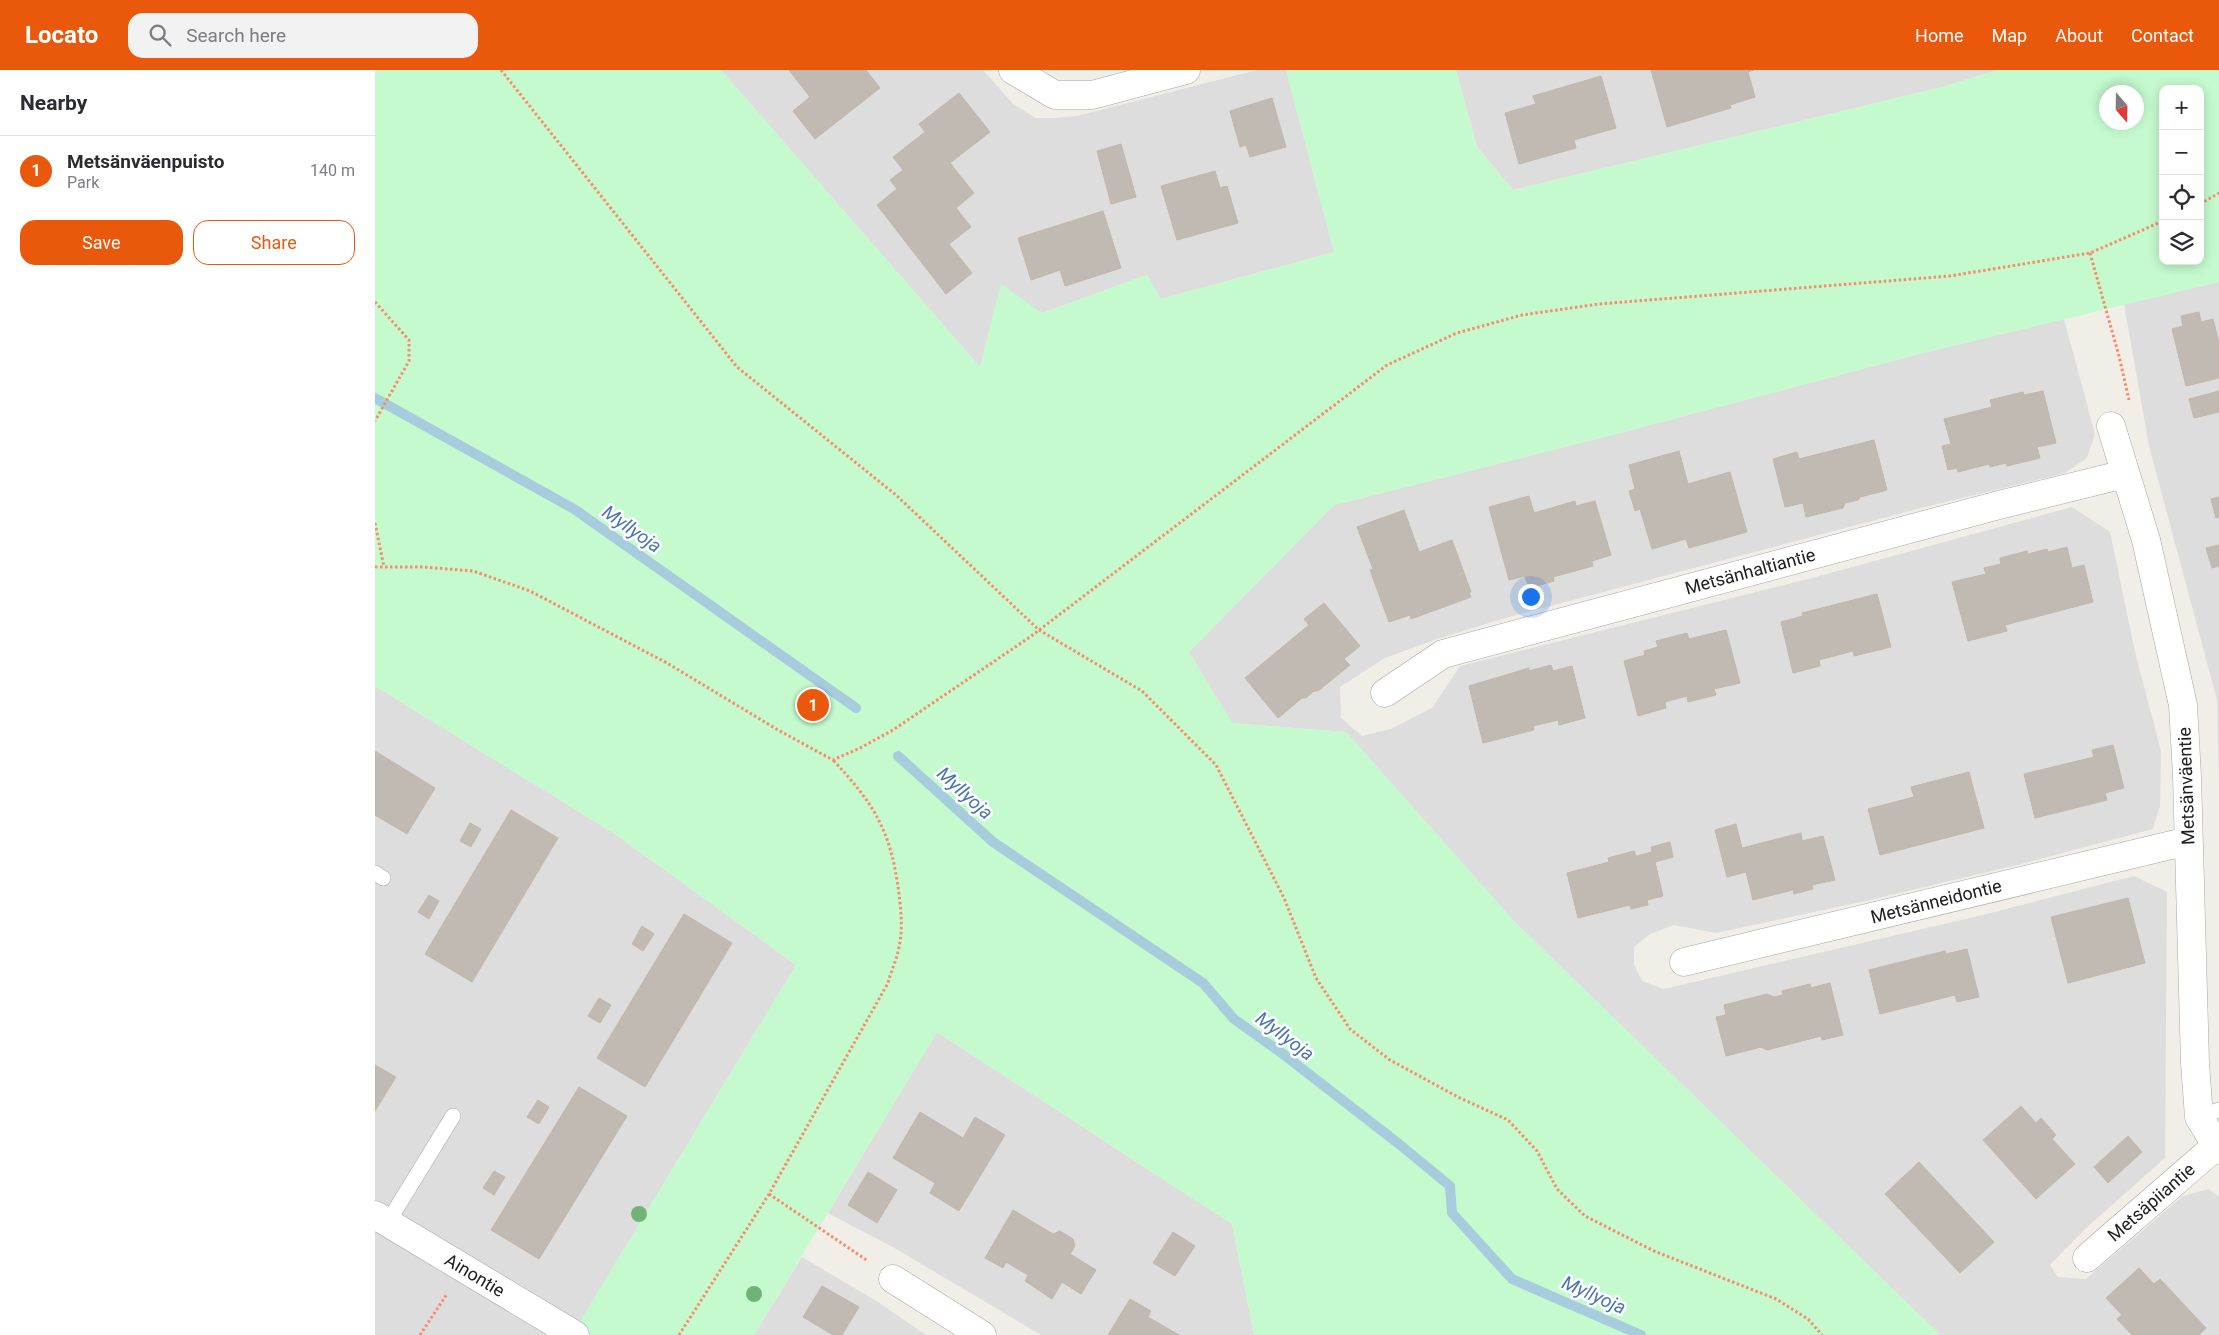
<!DOCTYPE html>
<meta charset="utf-8">
<style>
body{margin:0;font-family:Roboto,sans-serif;background:#f2f2f3;color:#2b2b33}
.controls{position:absolute;right:15px;top:15px;display:grid;overflow:hidden;border-radius:10px;box-shadow:0 2px 12px #0003}
.controls button{width:45px;height:45px;display:grid;place-items:center;padding:0;border:0;border-bottom:1px solid #e1e1e2;background:#fff;color:#2b2b33;font:25px sans-serif}
.compass{position:absolute;left:1724px;top:15px;width:45px;height:45px;border-radius:50%;background:#fff;box-shadow:0 2px 12px #0003;rotate:160deg}
.you{position:absolute;left:1155px;top:526px;width:18px;height:18px;margin:-12px;border:4px solid #fff;border-radius:50%;background:#1a73e8;box-shadow:0 0 0 8px #1a73e833}
.badge{display:grid;place-items:center;width:32px;height:32px;border-radius:50%;background:#ea580c;color:#fff;font-size:16px;font-weight:700}
.pin{position:absolute;translate:-50% -50%;border:2px solid #fff;box-shadow:0 1px 5px #0006}
.list{margin:0;padding:0;list-style:none}
h2{display:flex;justify-content:space-between;align-items:center;height:65px;margin:0;padding:0 20px;font-size:21px}
h2 small{font-size:16px;font-weight:400;color:#7c7c81}
.list li{display:grid;grid-template-columns:32px 1fr auto;gap:15px;align-items:center;box-sizing:border-box;height:70px;padding:0 20px;border-top:1px solid #e1e1e2}
.list b{display:block;font-size:19px;white-space:nowrap}
.list p{margin:0;font-size:16px;white-space:nowrap;color:#7c7c81}
.list em{font-size:16px;font-style:normal;color:#7c7c81}
.actions{display:flex;gap:10px;padding:15px 20px}
.actions a{flex:1;padding:11px 0;border:1px solid #ea580c;border-radius:15px;text-align:center;font-size:18px;color:#ea580c}
.actions .main{background:#ea580c;color:#fff}
.icon{flex:none;width:28px;height:28px;fill:none;stroke:currentColor;stroke-width:2;stroke-linecap:round;stroke-linejoin:round}
.map{position:relative;flex:none;width:1844px;height:1265px;overflow:hidden}
header{display:flex;align-items:center;gap:30px;box-sizing:border-box;height:70px;padding:0 25px;background:#ea580c;color:#fff}
header strong{font-size:24px}
nav{display:flex;gap:28px;margin-inline-start:auto;font-size:18px}
.search{width:350px;height:45px;background:#f2f2f3;display:flex;align-items:center;gap:12px;box-sizing:border-box;padding:0 18px;border-radius:15px;color:#7c7c81;font-size:19px}
main{display:flex}
aside{flex:1;background:#fff}
.map>svg:first-child{display:block}
</style>
<header>
<strong>Locato</strong>
<div class="search"><svg class="icon" aria-label="search" viewBox="0 0 24 24"><circle cx="10" cy="10" r="6"/><path d="M15 15l6 6"/></svg>Search here</div>
<nav><a>Home</a><a>Map</a><a>About</a><a>Contact</a></nav>
</header>
<main>
<aside>
<h2>Nearby<small></small></h2>
<ul class="list">
<li><span class="badge">1</span><div><b>Metsänväenpuisto</b><p>Park</p></div><em>140 m</em></li>
</ul>
<div class="actions"><a class="main">Save</a><a>Share</a></div>
</aside>
<div class="map">
<svg width="1844" height="1265" viewBox="0 0 1844 1265">
<rect width="100%" height="100%" fill="#f0eee6"/>
<path fill="#dedddd" d="M346,0H608L638,34L661,48H677L702,46L882,0H911L959,182L786,229L772,205L667,243L605,297Z
M1081,0H1623L1567,17L1138,120L1102,77Z
M1844,212V720L1842,630L1774,376L1749,234Z
M1689,249L1720,364L1712,388L1690,403L1546,438L1130,548L1062,569L1010,588L965,617L966,648L987,666L1016,659L1057,638L1085,596L1437,508L1697,437L1735,462L1760,582L1786,681L1785,736L1778,759L1646,794L1495,830L1341,863L1299,855L1275,864L1259,877V895L1267,911L1289,919L1612,844L1759,806L1792,822L1790,1088L1710,1159L1675,1195L1683,1207L1711,1209L1808,1126L1834,1119L1844,1127V1265H1565L1138,850L971,662L857,653L814,582L959,435L1241,364L1544,284Z
M0,616L240,764L421,895L197,1265H0Z
M562,962L857,1154L879,1265H666L523,1180L453,1143Z
M427,1187L503,1232L551,1265H379Z"/>
<path fill="#c4face" fill-rule="evenodd" d="M0,0H346L605,297L626,214L667,243L772,205L786,229L959,182L911,0H1081L1102,78L1138,120L1567,17L1623,0H1844V212L1544,284L1241,364L959,435L814,582L857,653L971,662L1138,850L1565,1265H879L857,1154L562,962L379,1265H197L421,895L240,764L0,616ZM1788,19H1825V191H1788ZM1732,22H1762V52H1732Z"/>
<g fill="none" stroke-linecap="round" stroke-linejoin="round">
<path stroke="#a7ccde" stroke-width="10" d="M0,328L199,439L481,638
M523,686L618,772L828,913L859,949L908,984L1024,1074L1075,1116L1077,1143L1137,1209L1266,1265"/>
</g>
<path fill="#c1bab2" stroke="#c2b6a8" d="M414,0H491L505,18L440,69L418,41L435,27Z
M1276,0H1379L1373,2L1380,27L1355,35L1356,38L1292,57Z
M1226,6L1241,58L1199,70L1201,78L1144,94L1130,43L1161,34L1158,26Z
M584,23L615,62L575,93L599,123L581,138L596,157L574,174L597,203L571,224L502,135L522,119L515,110L528,100L518,87L550,62L544,54Z
M897,28L911,77L875,87L871,75L865,77L855,41Z
M746,74L761,127L736,134L722,81Z
M840,101L845,118L852,116L863,153L802,170L786,116Z
M728,141L746,198L690,216L685,200L656,210L643,168Z
M1824,242L1826,252L1838,249L1844,273V308L1811,316L1797,259L1808,256L1806,246Z
M1668,321L1681,373L1662,377L1665,388L1632,396L1631,393L1615,397L1614,394L1583,402L1582,398L1573,400L1567,376L1576,374L1569,349L1617,337L1615,330L1648,322L1649,325Z
M1844,321V342L1819,348L1814,329Z
M1499,370L1512,420L1485,427L1483,430L1470,433L1468,438L1431,447L1428,433L1410,437L1398,389L1422,382L1424,389Z
M1304,381L1313,414L1355,402L1372,462L1314,478L1311,469L1277,479L1265,439L1260,441L1254,421L1260,419L1254,395Z
M1154,426L1159,443L1200,431L1201,436L1220,431L1236,485L1217,491L1218,496L1178,507L1179,511L1154,518L1150,506L1134,510L1114,437Z
M1844,427V447L1841,448L1836,429Z
M1029,440L1044,482L1077,470L1096,522L1094,523L1096,527L1036,549L1035,545L1014,552L995,500L998,499L982,457Z
M1844,475V496L1837,498L1831,478Z
M1692,477L1697,498L1709,495L1718,532L1630,555L1632,561L1593,571L1577,512L1611,504L1609,498L1626,494L1625,488L1652,481L1653,484L1672,479L1673,482Z
M1502,524L1516,577L1479,586L1478,581L1444,590L1445,596L1418,603L1406,552L1428,546L1427,543Z
M949,533L985,576L969,589L975,595L943,621H939L931,628H927L903,648L870,608L934,555L929,549Z
M1351,560L1365,613L1339,619L1341,625L1313,632L1312,626L1290,632L1291,638L1263,646L1249,591L1270,585L1269,581L1283,577L1281,571L1312,563L1314,569Z
M1176,595L1178,601L1197,596L1210,648L1184,655L1183,650L1158,656L1159,660L1108,673L1094,616L1154,598V601Z
M1738,675L1749,718L1730,723L1732,730L1660,748L1649,704L1719,687L1717,680Z
M0,681L60,718L32,764L0,745Z
M1594,702L1609,758L1505,785L1493,739L1539,727L1536,717Z
M136,740L183,768L97,912L50,884Z
M95,753L106,759L96,777L85,771Z
M1361,754L1367,778L1426,763L1427,771L1448,766L1460,810L1437,815L1438,819L1419,824L1418,820L1378,830L1371,802L1352,807L1340,760Z
M1295,772L1298,787L1280,792L1288,826L1272,830L1273,835L1256,839L1255,835L1203,848L1192,803L1234,792L1233,788L1259,781L1261,786L1277,782L1276,777Z
M54,825L64,831L54,849L43,842Z
M1753,828L1770,893L1693,913L1676,847Z
M309,844L357,873L270,1017L222,988Z
M267,856L279,864L268,881L257,874Z
M1592,879L1604,927L1582,932L1580,925L1505,944L1494,900L1570,881L1571,884Z
M1455,913L1468,965L1447,970L1446,966L1392,980L1386,977L1351,986L1341,947L1351,945L1349,935L1392,924L1399,927L1408,925L1407,921L1435,914L1436,918Z
M224,928L236,935L225,953L213,946Z
M0,995L21,1007L0,1041Z
M204,1017L252,1046L164,1189L116,1160Z
M163,1030L174,1037L164,1054L152,1047Z
M1646,1036L1661,1053L1666,1048L1681,1065L1677,1069L1700,1094L1661,1129L1608,1070Z
M545,1042L588,1068L600,1047L630,1065L584,1141L555,1123L560,1113L518,1088Z
M1753,1066L1767,1082L1733,1113L1719,1097Z
M1544,1092L1619,1172L1585,1203L1510,1124Z
M119,1101L130,1107L119,1125L108,1118Z
M493,1102L522,1120L502,1153L473,1135Z
M638,1140L678,1164L685,1161L698,1169L700,1176L695,1184L721,1200L706,1224L687,1212L677,1229L650,1211L653,1205L631,1192L628,1198L610,1188Z
M798,1162L820,1176L800,1206L778,1193Z
M1764,1198L1779,1214L1785,1209L1831,1258L1824,1265H1757L1742,1249L1747,1245L1731,1228Z
M447,1216L484,1237L467,1265H458L428,1247Z
M755,1229L776,1241L773,1247L804,1265H733Z"/>
<g fill="none" stroke-linecap="round" stroke-linejoin="round">
<g stroke="#a7a7a7" stroke-width="16">
<path id="service" d="M0,803L8,808
M1824,1047L1844,1040
M13,1152L78,1046"/>
</g>
<g stroke="#a7a7a7" stroke-width="29">
<path id="minor" d="M638,0L680,25H717L811,0
M1736,356L1771,470L1808,635L1812,706L1820,993L1824,1047L1844,1080
M1010,623L1068,584L1624,435L1750,404
M1309,892L1813,771
M0,1145L200,1265
M1712,1188L1841,1076
M518,1209L607,1265"/>
</g>
<path stroke="#fb8a6d" stroke-width="3" stroke-dasharray="2.5 2.5" stroke-linecap="butt" d="M126,0L362,297L521,425L664,560L767,621L841,695L909,828L941,908L975,959L1015,990L1083,1027L1133,1050L1162,1081L1182,1119L1210,1146L1279,1181L1401,1229L1433,1249L1447,1265
M1825,134L1844,123
M1715,183L1744,286L1754,330
M0,232L34,270V291L0,351
M0,453L9,497
M0,497H48L98,501L155,521L292,593L403,660L458,690L485,678L518,660L655,567L1012,295L1082,263L1147,245L1224,234L1575,206L1715,183L1788,151
M394,1124L493,1191
M45,1265L72,1224
M304,1265L394,1124L513,913C516,901 522,889 524,877C528,860 526,840 524,824C516,761 500,735 458,690"/>
<use href="#service" stroke="#fff" stroke-width="15"/>
<use href="#minor" stroke="#fff" stroke-width="28"/>
</g>
<g fill="#72b27a">
<circle cx="264" cy="1144" r="8"/>
<circle cx="379" cy="1224" r="8"/>
</g>
<g text-anchor="middle" dominant-baseline="central" stroke-width="5" stroke-linejoin="round" paint-order="stroke">
<g font-size="18" fill="#202020" stroke="#fff">
<text transform="translate(1375 501) rotate(-15)">Metsänhaltiantie</text>
<text transform="translate(1811 716) rotate(-92)">Metsänväentie</text>
<text transform="translate(1561 831) rotate(-14)">Metsänneidontie</text>
<text transform="translate(1776 1132) rotate(-41)">Metsäpiiantie</text>
<text transform="translate(100 1205) rotate(31)">Ainontie</text>
</g>
<g font-size="19" font-style="italic" fill="#4b74b1" stroke="#fff">
<text transform="translate(257 459) rotate(35)">Myllyoja</text>
<text transform="translate(590 723) rotate(42)">Myllyoja</text>
<text transform="translate(910 966) rotate(37)">Myllyoja</text>
<text transform="translate(1219 1225) rotate(24)">Myllyoja</text>
</g>
</g>
</svg>
<div class="controls">
<button>+</button>
<button>−</button>
<button><svg class="icon" aria-label="locate" viewBox="0 0 24 24"><circle cx="12" cy="12" r="6"/><path d="M12 2v4M12 18v4M2 12h4M18 12h4"/></svg></button>
<button><svg class="icon" aria-label="layers" viewBox="0 0 24 24"><path d="M12 4l9 5-9 5-9-5zM3 14l9 5 9-5"/></svg></button>
</div>
<svg class="compass" viewBox="-18 -18 36 36"><path d="M0-13l5 13h-10z" fill="#e53935"/><path d="M0 13l5-13h-10z" fill="#7c7c81"/></svg>
<div class="you"></div>
<div class="pin badge" style="left:438px;top:635px">1</div>
</div>
</main>
